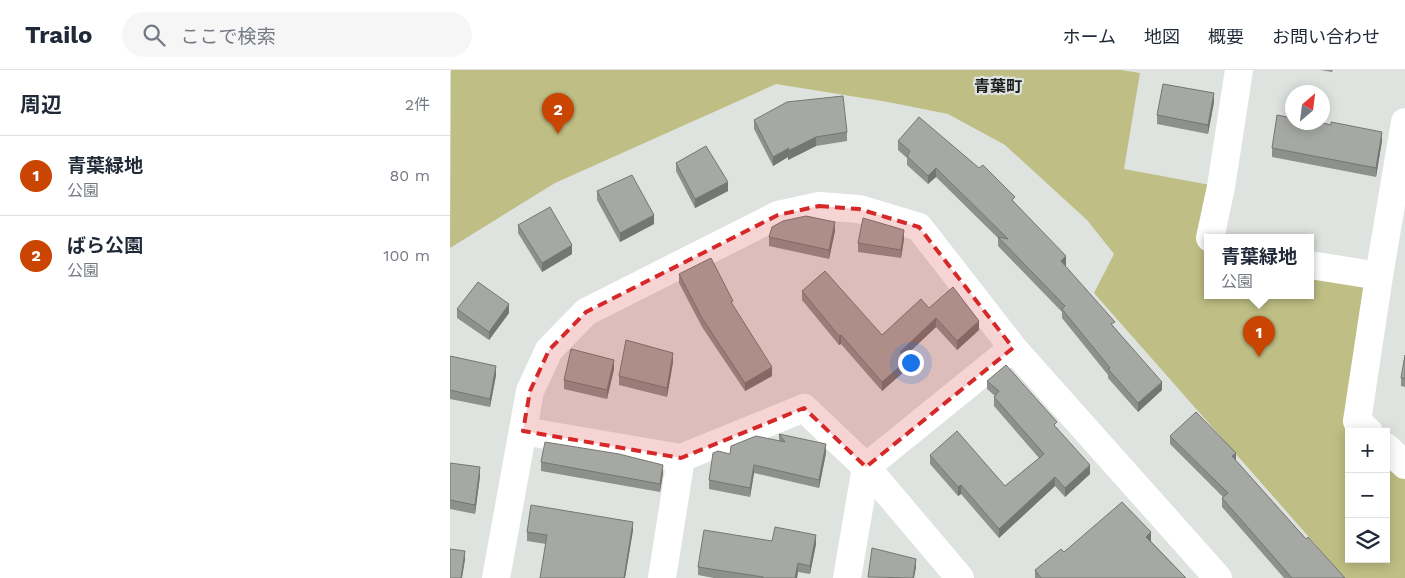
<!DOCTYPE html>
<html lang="ja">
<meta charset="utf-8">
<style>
body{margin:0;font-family:"Work Sans","Noto Sans JP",sans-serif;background:#f6f6f7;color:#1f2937}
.controls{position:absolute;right:15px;bottom:15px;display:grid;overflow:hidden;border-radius:0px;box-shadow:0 2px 12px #0003}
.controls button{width:45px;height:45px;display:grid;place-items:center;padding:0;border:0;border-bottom:1px solid #e0e1e3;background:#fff;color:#1f2937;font:25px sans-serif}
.compass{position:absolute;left:835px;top:15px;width:45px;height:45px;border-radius:50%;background:#fff;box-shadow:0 2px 12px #0003;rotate:28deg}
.you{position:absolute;left:460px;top:292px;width:18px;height:18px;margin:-12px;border:4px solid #fff;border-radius:50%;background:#1a73e8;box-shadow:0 0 0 8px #1a73e833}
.badge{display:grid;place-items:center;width:32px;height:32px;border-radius:50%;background:#ca4402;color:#fff;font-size:16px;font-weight:700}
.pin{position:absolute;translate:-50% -41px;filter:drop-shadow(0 1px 2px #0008)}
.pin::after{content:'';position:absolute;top:26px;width:18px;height:15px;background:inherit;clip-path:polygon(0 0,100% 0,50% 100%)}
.popup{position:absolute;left:754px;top:164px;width:110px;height:65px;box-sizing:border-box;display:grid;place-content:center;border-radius:0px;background:#fff;filter:drop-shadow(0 1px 4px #0005);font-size:16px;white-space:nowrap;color:#747a83}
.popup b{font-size:19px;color:#1f2937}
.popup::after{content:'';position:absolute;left:50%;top:100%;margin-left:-10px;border:10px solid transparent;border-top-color:#fff}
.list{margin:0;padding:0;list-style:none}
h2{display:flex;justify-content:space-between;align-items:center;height:65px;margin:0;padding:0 20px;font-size:21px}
h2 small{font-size:16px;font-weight:400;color:#747a83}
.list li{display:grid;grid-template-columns:32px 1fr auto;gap:15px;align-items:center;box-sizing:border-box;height:80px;padding:0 20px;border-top:1px solid #e0e1e3}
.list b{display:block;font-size:19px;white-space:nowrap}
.list p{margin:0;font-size:16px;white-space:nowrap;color:#747a83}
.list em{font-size:16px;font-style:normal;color:#747a83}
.icon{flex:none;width:28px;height:28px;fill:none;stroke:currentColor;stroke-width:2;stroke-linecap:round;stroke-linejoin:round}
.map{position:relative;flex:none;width:955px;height:508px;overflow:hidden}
header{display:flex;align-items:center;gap:30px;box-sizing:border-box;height:70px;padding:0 25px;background:#fff;border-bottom:1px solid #e0e1e3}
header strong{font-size:24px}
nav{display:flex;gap:28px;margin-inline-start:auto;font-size:18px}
.search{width:350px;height:45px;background:#f6f6f7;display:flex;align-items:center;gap:12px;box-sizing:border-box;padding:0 18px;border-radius:28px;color:#747a83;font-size:19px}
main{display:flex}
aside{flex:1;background:#fff}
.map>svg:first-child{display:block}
</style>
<header>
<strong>Trailo</strong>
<div class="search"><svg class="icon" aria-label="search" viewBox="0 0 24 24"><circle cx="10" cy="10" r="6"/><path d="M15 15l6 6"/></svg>ここで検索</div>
<nav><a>ホーム</a><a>地図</a><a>概要</a><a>お問い合わせ</a></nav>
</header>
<main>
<aside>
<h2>周辺<small>2件</small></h2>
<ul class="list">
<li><span class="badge">1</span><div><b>青葉緑地</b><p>公園</p></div><em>80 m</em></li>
<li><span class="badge">2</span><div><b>ばら公園</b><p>公園</p></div><em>100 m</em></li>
</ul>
</aside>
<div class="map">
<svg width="955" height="508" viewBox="0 0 955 508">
<rect width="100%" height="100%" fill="#dee3df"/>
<path fill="#bfbe84" d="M1,0H671L690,3L674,99L771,117L758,168V226H860V195L929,206L899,362V489H936V377L955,395V508H895L644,223L664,184L637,150L555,75L498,44L438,32L326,14L105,113L0,178Z"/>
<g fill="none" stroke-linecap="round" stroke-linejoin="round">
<path stroke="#fff" stroke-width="28" d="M760,168L771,117L789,0
M860,195L929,206L955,52
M73,361L231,388L354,338L416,397L510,508
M919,362L907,351L929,206
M936,377L955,395
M46,508L80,321L99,280L136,242L328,145L369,136L409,139L469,157L563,278L768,508
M212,508L231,388
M397,508L416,397L563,278"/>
</g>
<path fill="#8e908c" d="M870,0H883L882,2Z
M764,32L758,64L707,54V45Z
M304,50L397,62V71L366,76L338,90V87L323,96L304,59Z
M448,71L565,133L616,195L615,196L665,258L712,320L688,342L658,308V305L612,248V242L548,176V168L486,107L478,114L457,95V88L448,80Z
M932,71L926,107L822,87V78Z
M226,93L278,121L245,138L226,101Z
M147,121L204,154L170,172L147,130Z
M68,155L122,184L92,202L68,163Z
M385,161L379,189L319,176V167Z
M454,169L451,188L408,182V173Z
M229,204L322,306L295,321L252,257L229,213Z
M352,221L432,265L479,238L529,260L507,280L486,257L454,287L457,299L432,321L391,274L389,275L352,230Z
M7,239L59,243L39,270L7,248Z
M955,285V317L951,316V308Z
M0,286L46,305L40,337L0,329Z
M223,292L217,327L169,315V306Z
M164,299L157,329L114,319V310Z
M537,311L607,358L640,404L615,427L605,416L549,468L511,424L508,426L480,394V385L555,416L589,388L544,336V327L545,326L537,319Z
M329,364L376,383L369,418L304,403L300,427L259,419V410L280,384L329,371Z
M720,366L786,391L856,469L895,508H834L772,437V428L773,427L720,374Z
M91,392L213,403L210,422L91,401Z
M0,393L30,406L25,444L0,439Z
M183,460L175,508H90L96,474L77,471V462Z
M322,471L366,474L360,504L348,502L347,508H264L248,505V497Z
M701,471L736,508H585V500L614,482Z"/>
<path fill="#747672" d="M764,23V32L758,64V55Z
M932,62V71L926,107V98Z
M366,67V76L338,90V87L323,96V87L339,78Z
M486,98V107L478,114V106Z
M278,112V121L245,138V129Z
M204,145V154L170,172V163Z
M385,152V161L379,189V180Z
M454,160V169L451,188V180Z
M122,175V184L92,202V193Z
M616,186V195L611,200V191Z
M59,234V243L39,270V262Z
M486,248V257L450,291V282Z
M529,251V260L507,280V271Z
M391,265V274L389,275V266Z
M223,283V292L217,327V318Z
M164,290V299L157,329V320Z
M457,290V299L432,321V312Z
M46,296V305L40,337V329Z
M322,297V306L295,321V313Z
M712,312V320L688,342V333Z
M376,374V383L369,418V410Z
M786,383V391L782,386Z
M213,395V403L210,422V414Z
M304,395V403L300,427V418Z
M640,395V404L615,427V418Z
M30,397V406L25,444V435Z
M605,407V416L549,468V459Z
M511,415V424L508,426V417Z
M183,452V460L175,508H174Z
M701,462V471L696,475V467Z
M366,465V474L360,504V496Z
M15,481V490L12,508H11Z
M466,489V498L464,508H463Z
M348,493V502L347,508H345Z"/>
<path fill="#a5a8a3" stroke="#747672" d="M713,14L764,23L758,55L707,45Z
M393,26L397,62L366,67L338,81L339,78L323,87L304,50L337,32Z
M827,45L842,48V52H869L881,55V52L932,62L926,98L822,78Z
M469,47L529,98L533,95L565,127L562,130L616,186L611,191L665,252L661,254L712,312L688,333L658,299L660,298L612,239L615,236L548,167L558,169L486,98L478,106L457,86L460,81L448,71Z
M256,76L278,112L245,129L226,93Z
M182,105L204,145L170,163L147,121Z
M100,137L122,175L92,193L68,155Z
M356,146L385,152L379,180L319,167L322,157L333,151Z
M413,148L454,160L451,180L408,173Z
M261,188L283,231L281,232L322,297L295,313L252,248L229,204Z
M375,201L432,265L471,229L479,238L503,217L529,251L507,271L486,248L450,282L457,290L432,312L391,265L389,266L352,221Z
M28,212L59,234L39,262L7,239Z
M176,270L223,283L217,318L169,306Z
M121,279L164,290L157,320L114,310Z
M955,285V308H951Z
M0,286L46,296L40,329L0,320Z
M556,295L607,352L604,355L640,395L615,418L605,407L549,459L511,415L508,417L480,385L507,361L555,416L594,384L544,327L549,321L537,311Z
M746,342L786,383L782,386L856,469L858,467L895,508H842L836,501L772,428L778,423L720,366Z
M329,364L376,374L369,410L304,395L300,418L259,410L263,383L268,381L280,384L281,376L306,366L335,372Z
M95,372L169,384L213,395L210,414L91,392Z
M0,393L30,397L25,435L0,430Z
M672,432L701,462L696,467L736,508H591L585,500L611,479L614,482Z
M81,435L183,452L174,508H90L97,465L77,462Z
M325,457L366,465L360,496L348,493L345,508H313V507L248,497L254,460L322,471Z
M422,478L466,489L463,508L418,507Z
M0,479L15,481L11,508H0Z"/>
<path fill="#d62828" fill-opacity="0.2" stroke="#d62828" stroke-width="4" stroke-dasharray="10 6" stroke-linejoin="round" d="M369,136L409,139L469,157L563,278L416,397L354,338L231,388L73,361L80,321L99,280L136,242L328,145Z"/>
<g text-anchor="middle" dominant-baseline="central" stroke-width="4.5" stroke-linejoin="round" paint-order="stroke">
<g font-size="16" font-weight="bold" fill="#1d1f1e" stroke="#dee3df">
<text x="548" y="16">青葉町</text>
</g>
</g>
</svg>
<div class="controls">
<button>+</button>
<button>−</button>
<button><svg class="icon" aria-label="layers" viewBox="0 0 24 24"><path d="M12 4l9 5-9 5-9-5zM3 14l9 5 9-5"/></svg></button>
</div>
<svg class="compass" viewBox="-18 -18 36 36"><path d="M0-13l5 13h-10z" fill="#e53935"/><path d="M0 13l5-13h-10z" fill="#747a83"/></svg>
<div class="you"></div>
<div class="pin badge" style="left:809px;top:287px">1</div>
<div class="popup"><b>青葉緑地</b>公園</div>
<div class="pin badge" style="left:108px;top:64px">2</div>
</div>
</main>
